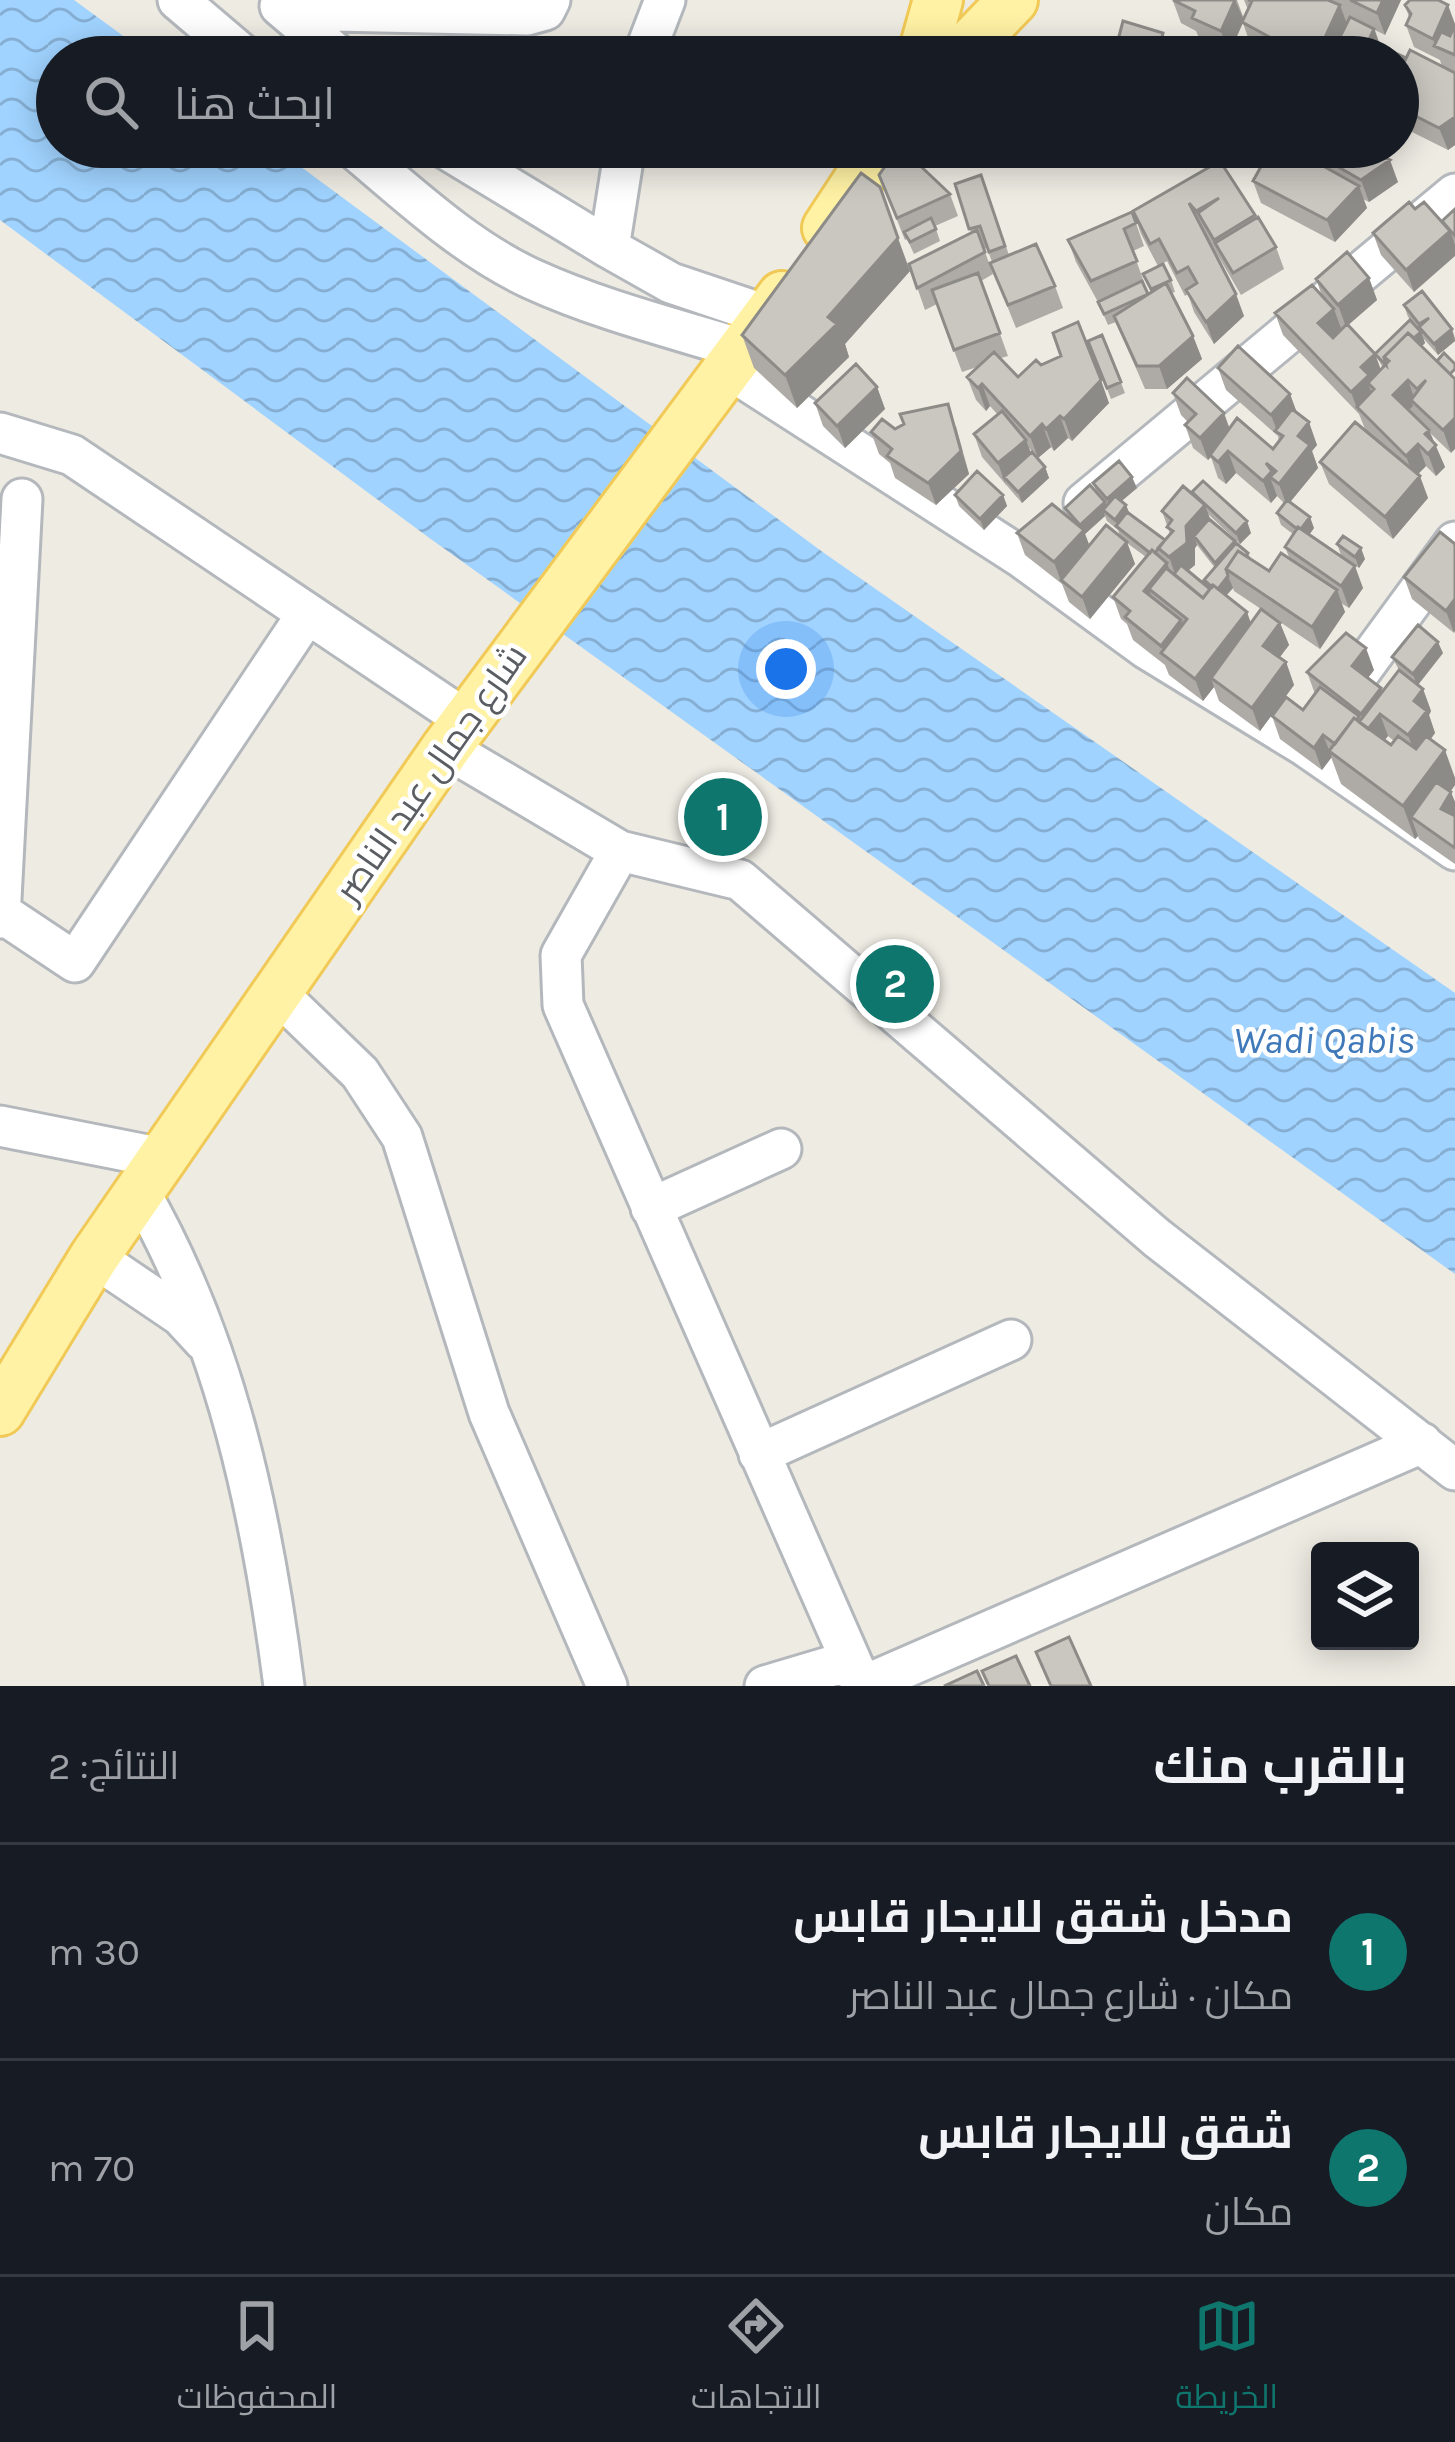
<!DOCTYPE html>
<html lang="ar">
<meta charset="utf-8">
<style>
body{margin:0;font-family:Karla,Cairo,sans-serif;background:#20242c;color:#f1f3f6;direction:rtl}
.controls{position:absolute;right:36px;bottom:36px;display:grid;overflow:hidden;border-radius:12px;box-shadow:0 6px 30px #0003}
.controls button{width:108px;height:108px;display:grid;place-items:center;padding:0;border:0;border-bottom:3px solid #363941;background:#171b24;color:#f1f3f6;font:60px sans-serif}
.you{position:absolute;left:786px;top:669px;width:42px;height:42px;margin:-30px;border:9px solid #fff;border-radius:50%;background:#1a73e8;box-shadow:0 0 0 18px #1a73e833}
.badge{display:grid;place-items:center;width:78px;height:78px;border-radius:50%;background:#0f766e;color:#fff;font-size:39px;font-weight:700}
.pin{position:absolute;translate:-50% -50%;border:6px solid #fff;box-shadow:0 3px 12px #0006}
.list{margin:0;padding:0;list-style:none}
h2{display:flex;justify-content:space-between;align-items:center;height:156px;margin:0;padding:0 48px;font-size:51px}
h2 small{font-size:39px;font-weight:400;color:#9ea1a6}
.list li{display:grid;grid-template-columns:78px 1fr auto;gap:36px;align-items:center;box-sizing:border-box;height:216px;padding:0 48px;border-top:3px solid #363941}
.list b{display:block;font-size:45px;white-space:nowrap}
.list p{margin:0;font-size:39px;white-space:nowrap;color:#9ea1a6}
.list em{font-size:39px;font-style:normal;color:#9ea1a6}
.icon{flex:none;width:66px;height:66px;fill:none;stroke:currentColor;stroke-width:2;stroke-linecap:round;stroke-linejoin:round}
.map{position:relative;flex:none;width:1455px;height:1686px;overflow:hidden;direction:ltr}
.search{position:absolute;background:#171b24;box-shadow:0 6px 30px #0003;left:36px;right:36px;top:36px;height:132px;display:flex;align-items:center;gap:30px;box-sizing:border-box;padding:0 42px;border-radius:66px;color:#9ea1a6;font-size:45px}
.sheet{height:588px;background:#171b24}
nav{display:flex;justify-content:space-around;align-items:center;box-sizing:border-box;height:168px;border-top:3px solid #363941;background:#171b24;font-size:33px;color:#9ea1a6}
nav a{display:grid;justify-items:center;gap:6px}
nav .on{color:#0f766e}
.map>svg:first-child{display:block}
</style>
<div class="map">
<svg width="1455" height="1686" viewBox="0 0 1455 1686">
<defs>
<pattern id="water-waves" width="16" height="10" patternUnits="userSpaceOnUse" patternTransform="scale(3)"><rect width="16" height="10" fill="#a0d3ff"/><path d="M0 5q4-4 8 0t8 0" fill="none" stroke="#85aed2"/></pattern>
</defs>
<rect width="100%" height="100%" fill="#edebe2"/>
<path fill="url(#water-waves)" d="M0,0H74L152,57H57V147H274L824,553L1455,993V1274L428,537L0,220Z"/>
<g fill="none" stroke-linecap="round" stroke-linejoin="round">
<g stroke="#b4b8bc" stroke-width="45">
<path id="minor" d="M178,0L245,57
M280,6L340,57
M285,10L527,15L545,10L550,0
M643,57L665,0
M352,147C408,194 465,248 532,279C600,310 673,328 744,350
M443,147L609,248
M625,147L609,248L671,283L769,316
M729,369L1021,557L1147,649L1305,746L1455,850
M0,433L72,455L466,720
M1084,503L1455,194
M1340,699L1455,542
M446,748L620,851L561,955L563,1005L862,1686
M620,851L740,880L1157,1238L1455,1470
M0,912L75,962L307,614
M0,918L22,499
M276,992L360,1073L402,1137L489,1413L607,1686
M0,1126L162,1158
M139,1191C226,1342 262,1514 284,1686
M651,1208L781,1149
M94,1257L181,1316L204,1341
M759,1454L1011,1340
M765,1686L849,1661
M863,1686L1422,1443"/>
</g>
<g stroke="#f1c957" stroke-width="54">
<path id="major" d="M922,57L938,0
M958,57L1013,0
M827,228L880,147
M0,1411L94,1257L446,748L782,296"/>
</g>
<use href="#minor" stroke="#fff" stroke-width="39"/>
<use href="#major" stroke="#fff2a5" stroke-width="48"/>
</g>
<path fill="#aeaba6" fill-rule="evenodd" d="M1237,0L1244,19L1248,10L1244,0H1401L1385,35L1375,30L1382,51L1380,57H1258L1254,55L1243,23L1229,54L1200,40L1196,31L1181,23L1173,1Z
M1405,5L1455,24V145L1448,150L1398,125V57H1404L1405,60L1442,67L1440,60L1414,47L1406,25L1409,17Z
M1118,40L1167,44L1165,50L1130,54L1122,52Z
M1128,147H1181L1172,163Z
M1272,147H1362L1398,182L1369,202L1363,199L1367,208L1335,242L1261,203L1253,181Z
M1220,161L1276,247L1284,269L1241,295L1207,237L1244,316L1214,344L1194,312L1188,294L1185,296L1167,261L1158,266L1141,234L1133,211Z
M906,162L950,194L958,216L935,226L940,241L914,254L907,239L905,240L879,175Z
M981,175L1009,255L1055,286L1063,308L1016,328L990,263L992,262L987,248L984,249L993,274L981,281L1008,356L1001,358L1018,377L1041,365L1109,403L1072,441L1068,438L1054,451L1051,447L1038,458L1029,448L1031,453L1045,467L1049,478L1022,503L982,457L974,434L998,415L990,406L986,411L976,400L967,377L980,366L962,372L937,304L925,310L909,264L971,233L955,184Z
M1415,209L1442,222L1455,209V242L1414,292L1381,255L1373,233Z
M1132,212L1144,246L1133,251L1148,294L1151,292L1143,274L1171,280L1175,292L1171,293L1193,336L1202,359L1167,389H1145L1116,322L1108,325L1098,302L1076,262L1068,240Z
M910,271L845,344L849,357L797,408L754,368L742,335Z
M1369,278L1377,300L1348,325L1375,354L1381,370L1383,368L1375,354L1420,331L1408,317L1404,305L1452,329L1455,338V341L1438,355L1423,338L1421,332L1425,343L1422,346L1451,453L1429,432L1445,467L1436,476L1426,466L1418,474L1428,498L1393,539L1329,484L1320,462L1365,429L1359,414L1283,335L1275,313L1322,296L1316,279Z
M1102,335L1125,393L1111,399L1088,341Z
M1218,368L1290,394L1297,413L1317,445L1312,451L1318,468L1290,502L1314,528L1309,535L1363,588L1349,608L1341,603L1345,612L1320,649L1277,620L1280,623L1289,645L1279,658L1286,662L1294,685L1260,731L1219,701L1214,687L1203,701L1169,675L1165,665L1133,640L1127,624L1121,619L1113,597L1146,557L1127,543L1135,564L1090,619L1069,602L1062,584L1025,555L1017,533L1068,517L1065,508L1097,493L1093,483L1137,488L1121,501L1126,505L1129,514L1165,540L1170,534L1162,511L1193,494L1251,533L1240,544L1208,514L1210,519L1236,544L1248,553L1251,559L1269,571L1289,557L1285,547L1293,534L1281,525L1277,513L1284,503L1277,496L1271,503L1236,473L1226,484L1218,478L1211,457L1208,460L1193,448L1185,425L1188,422L1181,415L1173,393L1230,428L1273,449L1279,441L1278,436L1226,390ZM1105,516L1107,521L1118,530L1120,536L1089,545L1085,534ZM1197,545L1215,568L1204,580L1206,586L1188,571L1195,565V548ZM1233,588L1234,591L1261,609L1251,623L1226,596Z
M877,387L885,409L845,448L823,426L815,403Z
M956,426L969,474L936,505L895,478L890,463L879,454L871,432Z
M955,495H1003L1007,506L984,530L959,506Z
M1440,532L1454,633L1412,599L1404,577Z
M1337,544L1365,559L1359,568L1341,555Z
M1443,653L1418,685L1423,689L1431,711L1429,715L1435,733L1431,739L1455,778V785L1450,792L1455,802V864L1419,839L1418,836L1415,839L1341,784L1331,757L1322,770L1280,739L1272,716L1303,710L1315,694L1307,672L1374,670L1368,678L1382,691L1399,670L1392,657ZM1388,736L1394,741L1391,745L1384,740Z"/>
<path fill="#8d8b87" d="M1235,0L1244,20L1229,54L1221,31Z
M1383,0H1401L1385,35L1377,13Z
M1340,5L1352,38L1343,57H1327L1322,44Z
M1448,5L1455,24L1446,51L1436,46L1433,39Z
M1374,29L1382,51L1379,57H1363L1362,54Z
M1163,33L1167,44L1163,57L1157,52Z
M1314,40L1320,57H1306Z
M1455,117V145L1448,150L1439,128Z
M1166,147H1181L1172,163Z
M1390,160L1398,182L1369,202L1361,180Z
M1359,186L1367,208L1335,242L1327,220Z
M1450,231L1455,244V256L1414,292L1406,270Z
M898,238L910,271L845,344L849,357L797,408L785,375L828,317Z
M1369,278L1377,300L1346,327L1338,305Z
M1236,294L1244,316L1214,344L1206,322Z
M1334,309L1342,331L1327,345L1318,323Z
M1452,329L1455,341L1438,355L1434,344Z
M1421,332L1425,343L1394,373L1390,362Z
M1193,336L1202,359L1167,389L1159,366Z
M1375,354L1383,376L1368,383L1374,400L1357,407L1359,414L1351,392L1361,367Z
M1101,380L1109,403L1072,441L1064,419Z
M1408,380L1416,403L1411,400L1413,406L1401,417L1393,395Z
M982,384L990,406L986,411L978,388Z
M877,387L885,409L845,448L837,426Z
M1290,394L1298,416L1277,431L1271,415Z
M948,404L969,474L936,505L928,483Z
M1224,413L1232,435L1208,460L1200,438Z
M1060,416L1068,438L1054,451L1046,429Z
M1455,418V449L1451,453L1443,430Z
M1309,422L1317,445L1312,451L1318,468L1287,506L1279,484L1298,436Z
M1042,424L1051,447L1038,458L1030,436Z
M1429,430L1445,467L1436,476L1428,454L1425,434Z
M1026,440L1034,462L1004,477L1006,486L998,463Z
M1418,444L1426,466L1414,478L1406,456Z
M1228,451L1236,473L1226,484L1218,462Z
M1045,467L1049,478L1022,503L1018,492Z
M1272,471L1275,481L1270,477L1277,496L1271,503L1263,481Z
M1420,476L1428,498L1393,539L1385,517Z
M1132,477L1137,488L1111,510L1107,499Z
M1003,495L1007,506L984,530L980,519Z
M1105,502L1109,513L1103,510L1105,516L1085,534L1092,552L1061,580L1062,584L1054,562L1082,532L1080,525Z
M1126,505L1131,517L1118,527L1115,520Z
M1205,505L1213,527L1194,536L1197,545L1195,548V565L1177,579L1169,557L1186,526Z
M1310,517L1314,528L1304,542L1300,531Z
M1247,521L1251,533L1240,544L1236,533Z
M1127,542L1135,564L1090,619L1082,597Z
M1361,548L1365,559L1359,568L1355,557Z
M1167,563L1175,586L1149,589L1156,608L1144,591Z
M1355,566L1363,588L1349,608L1341,586Z
M1228,576L1233,588L1220,602L1216,591Z
M1337,590L1345,612L1320,649L1312,627Z
M1455,599V631L1454,633L1446,611Z
M1247,612L1255,635L1211,678L1214,687L1203,701L1195,679Z
M1181,620L1189,642L1165,656L1161,646Z
M1280,623L1289,645L1271,669L1263,646Z
M1438,642L1443,653L1417,686L1413,674Z
M1366,648L1374,670L1360,688L1352,666Z
M1286,662L1294,685L1260,731L1252,708Z
M1381,688L1389,710L1380,714L1388,736L1376,751L1361,714Z
M1423,689L1431,711L1429,715L1435,733L1416,758L1408,735L1414,701Z
M1323,735L1332,757L1322,770L1314,748Z
M1445,750L1455,778V785L1425,826L1411,817L1418,836L1415,839L1403,806Z
M1451,792L1455,802V822L1441,809Z"/>
<path fill="#cac7c1" stroke="#8d8b87" stroke-width="3" d="M1173,0H1235L1221,31L1192,18L1195,11Z
M1248,0H1328L1340,5L1322,44L1314,40L1306,57L1242,22L1252,1Z
M1350,0H1383L1377,13Z
M1410,0H1438L1448,5L1433,39L1406,25L1411,14L1405,5Z
M1350,17L1374,29L1362,54L1368,57H1330Z
M1123,21L1163,33L1159,48L1136,39L1133,45L1118,40Z
M1455,25V55L1434,46L1441,32L1450,36Z
M1136,39L1183,57H1129Z
M1387,49L1404,57L1398,69V57H1383Z
M1410,50L1455,73V117L1439,128L1398,107V75Z
M1272,147H1289L1359,186L1327,220L1253,181Z
M1304,147H1362L1390,160L1361,180Z
M896,151L906,162L911,157L950,194L897,218L879,175Z
M1220,161L1255,215L1214,240L1198,213L1219,198L1196,211L1189,203L1236,294L1206,322L1186,290L1197,283L1188,267L1177,273L1159,239L1150,244L1133,211Z
M861,173L880,187L898,238L828,317L837,324L785,375L742,335Z
M981,175L1005,246L989,252L980,226L969,229L955,184Z
M1409,202L1415,209L1424,202L1450,231L1406,270L1373,233Z
M1455,209V236L1442,221Z
M1132,212L1136,223L1124,229L1137,261L1091,281L1068,240Z
M1258,217L1276,247L1233,273L1215,243Z
M931,218L936,229L910,242L904,232Z
M977,230L985,252L917,288L909,264Z
M1036,244L1055,286L1008,305L990,263Z
M1347,252L1369,278L1338,305L1316,279Z
M1163,264L1171,280L1151,289L1143,274Z
M978,273L1000,333L954,350L932,290Z
M1142,281L1148,294L1104,314L1098,302Z
M1166,283L1193,336L1159,366H1137L1114,316Z
M1312,285L1334,309L1318,323L1333,338L1347,324L1375,354L1361,367L1369,375L1351,392L1275,313Z
M1422,291L1452,329L1434,344L1419,327L1429,318L1419,324L1404,305Z
M1410,320L1421,332L1414,338L1408,333L1384,357L1386,365L1375,354Z
M1078,322L1101,380L1064,419L1060,416L1046,429L1042,424L1030,436L982,384L978,388L967,377L994,352L1018,377L1036,360L1041,365L1061,356L1053,333Z
M1408,333L1455,379V418L1443,430L1411,400L1426,380L1417,389L1408,380L1393,395L1429,430L1425,434L1436,445L1428,454L1418,444L1406,456L1357,407L1374,389L1368,383L1389,361L1384,357Z
M1102,335L1121,382L1107,388L1088,341Z
M1238,346L1290,394L1271,415L1218,368Z
M1444,353L1455,364V369L1450,374L1437,361Z
M856,364L877,387L837,426L815,403Z
M1187,378L1224,413L1200,438L1185,425L1196,414L1173,393Z
M948,404L961,451L928,483L887,456L892,449L871,432L882,419L895,429L904,424L900,414Z
M1292,409L1309,422L1298,436L1310,445L1279,484L1270,477L1276,471L1266,463L1272,471L1263,481L1228,451L1218,462L1210,455L1237,418L1273,449L1283,436L1275,431Z
M1002,411L1026,440L998,463L974,434Z
M1355,422L1420,476L1385,517L1320,462Z
M1032,452L1045,467L1018,492L1004,477Z
M1119,461L1132,477L1107,499L1093,483Z
M977,471L1003,495L980,519L955,495Z
M1203,481L1247,521L1236,533L1192,492Z
M1090,485L1105,502L1080,525L1065,508Z
M1183,486L1205,505L1186,526L1187,543L1169,557L1158,548L1173,531L1167,527L1172,520L1162,511Z
M1115,496L1126,505L1115,520L1103,510Z
M1287,500L1310,517L1301,529L1298,527L1297,529L1277,513Z
M1052,504L1084,530L1054,562L1017,533Z
M1127,512L1165,540L1155,553L1152,550L1150,553L1116,526Z
M1209,519L1235,541L1215,563L1194,536Z
M1106,525L1127,542L1082,597L1061,580Z
M1298,527L1355,566L1341,586L1285,547Z
M1440,532L1455,544V599L1446,611L1404,577Z
M1343,536L1361,548L1355,557L1337,544Z
M1236,543L1248,553L1246,556L1238,551L1226,569L1228,576L1218,589L1213,585L1212,587L1204,580Z
M1152,550L1167,563L1144,591L1181,620L1161,646L1125,617L1130,611L1113,597Z
M1238,551L1269,571L1281,553L1337,590L1312,627L1226,569Z
M1181,565L1210,589L1203,598L1174,574Z
M1166,568L1203,598L1213,585L1247,612L1195,679L1161,653L1187,619L1149,589Z
M1261,609L1280,623L1263,646L1286,662L1252,708L1211,678Z
M1418,625L1438,642L1413,674L1392,657Z
M1346,633L1366,648L1352,666L1381,688L1361,714L1307,672Z
M1399,670L1423,689L1414,701L1427,711L1408,735L1380,714L1368,729L1359,722Z
M1320,687L1359,716L1357,720L1354,718L1335,744L1323,735L1314,748L1272,716L1286,697L1303,710Z
M1354,718L1391,745L1398,736L1416,749L1426,736L1445,750L1403,806L1329,751Z
M1436,782L1451,792L1441,809L1455,816V848L1411,817Z
M1069,1637L1091,1686H1051L1036,1652Z
M1016,1656L1030,1686H989L982,1671Z
M977,1671L984,1686H944Z"/>
<g text-anchor="middle" dominant-baseline="central" stroke-width="9" stroke-linejoin="round" paint-order="stroke">
<g font-size="36" fill="#5a5e63" stroke="#fff">
<text transform="translate(431 773) rotate(-55)">شارع جمال عبد الناصر</text>
</g>
<g font-size="39" font-style="italic" fill="#4079b9" stroke="#fff">
<text x="1324" y="1040">Wadi Qabis</text>
</g>
</g>
</svg>
<div class="controls">
<button><svg class="icon" aria-label="layers" viewBox="0 0 24 24"><path d="M12 4l9 5-9 5-9-5zM3 14l9 5 9-5"/></svg></button>
</div>
<div class="you"></div>
<div class="pin badge" style="left:723px;top:817px">1</div>
<div class="pin badge" style="left:895px;top:984px">2</div>
<div class="search"><svg class="icon" aria-label="search" viewBox="0 0 24 24"><circle cx="10" cy="10" r="6"/><path d="M15 15l6 6"/></svg>ابحث هنا</div>
</div>
<section class="sheet">
<h2>بالقرب منك<small>النتائج: 2</small></h2>
<ul class="list">
<li><span class="badge">1</span><div><b>مدخل شقق للايجار قابس</b><p>مكان · شارع جمال عبد الناصر</p></div><em>30 m</em></li>
<li><span class="badge">2</span><div><b>شقق للايجار قابس</b><p>مكان</p></div><em>70 m</em></li>
</ul>
</section>
<nav>
<a class="on"><svg class="icon" aria-label="map" viewBox="0 0 24 24"><path d="M3 6l6-2 6 2 6-2v14l-6 2-6-2-6 2zM9 4v14M15 6v14"/></svg>الخريطة</a>
<a><svg class="icon" aria-label="directions" viewBox="0 0 24 24"><path d="M12 3l9 9-9 9-9-9zM9 14v-3h6M13 9l2 2-2 2"/></svg>الاتجاهات</a>
<a><svg class="icon" aria-label="saved" viewBox="0 0 24 24"><path d="M7 4h10v16l-5-4-5 4z"/></svg>المحفوظات</a>
</nav>
